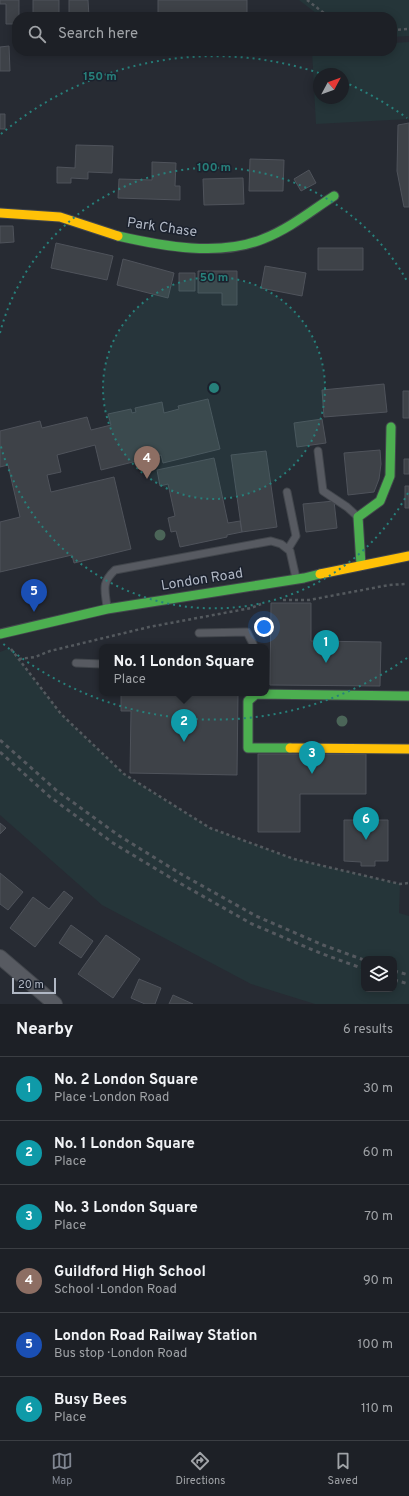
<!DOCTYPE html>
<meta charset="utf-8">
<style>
body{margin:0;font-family:Overpass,sans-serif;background:#25282e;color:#f1f3f6}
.controls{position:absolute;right:12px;bottom:12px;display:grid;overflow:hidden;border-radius:8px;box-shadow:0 2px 10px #0003}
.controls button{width:36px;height:36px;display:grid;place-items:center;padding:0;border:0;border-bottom:1px solid #3b3e43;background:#1d2026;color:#f1f3f6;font:20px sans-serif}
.compass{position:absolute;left:313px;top:68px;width:36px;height:36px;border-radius:50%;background:#1d2026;box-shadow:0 2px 10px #0003;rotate:49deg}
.scale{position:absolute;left:12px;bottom:10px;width:44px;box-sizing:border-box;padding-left:4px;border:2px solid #b0b7c4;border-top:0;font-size:11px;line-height:14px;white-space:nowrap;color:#b0b7c4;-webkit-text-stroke:3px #1b212d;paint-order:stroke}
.you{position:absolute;left:264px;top:627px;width:14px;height:14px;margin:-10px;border:3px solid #fff;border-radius:50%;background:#1a73e8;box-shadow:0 0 0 6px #1a73e833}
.badge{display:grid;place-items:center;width:26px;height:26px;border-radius:50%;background:#808691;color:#fff;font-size:13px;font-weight:700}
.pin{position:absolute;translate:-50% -33px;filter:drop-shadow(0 1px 2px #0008)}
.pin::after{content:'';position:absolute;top:21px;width:14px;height:12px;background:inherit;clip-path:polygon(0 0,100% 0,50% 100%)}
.popup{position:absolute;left:99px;top:644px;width:170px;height:52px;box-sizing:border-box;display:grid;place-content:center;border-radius:8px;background:#1d2026;filter:drop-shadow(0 1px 3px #0005);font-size:13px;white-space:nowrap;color:#a0a3a7}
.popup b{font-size:15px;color:#f1f3f6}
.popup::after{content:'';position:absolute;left:50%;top:100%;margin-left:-8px;border:8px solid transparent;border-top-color:#1d2026}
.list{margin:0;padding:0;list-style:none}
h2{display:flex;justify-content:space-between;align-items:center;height:52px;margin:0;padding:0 16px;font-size:17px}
h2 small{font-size:13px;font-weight:400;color:#a0a3a7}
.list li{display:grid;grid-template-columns:26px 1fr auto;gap:12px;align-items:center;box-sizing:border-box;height:64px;padding:0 16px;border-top:1px solid #3b3e43}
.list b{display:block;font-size:15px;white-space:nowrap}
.list p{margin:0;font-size:13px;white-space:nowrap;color:#a0a3a7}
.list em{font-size:13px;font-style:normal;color:#a0a3a7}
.icon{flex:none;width:22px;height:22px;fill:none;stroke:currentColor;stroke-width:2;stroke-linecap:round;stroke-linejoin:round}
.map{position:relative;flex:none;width:409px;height:1004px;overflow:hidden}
.search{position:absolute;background:#1d2026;box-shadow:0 2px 10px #0003;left:12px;right:12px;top:12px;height:44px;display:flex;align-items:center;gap:10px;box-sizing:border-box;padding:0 14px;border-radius:16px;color:#a0a3a7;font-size:15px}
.sheet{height:436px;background:#1d2026}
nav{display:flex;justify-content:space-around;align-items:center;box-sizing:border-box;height:56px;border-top:1px solid #3b3e43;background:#1d2026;font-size:11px;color:#a0a3a7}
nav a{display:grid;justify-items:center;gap:2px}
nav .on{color:#808691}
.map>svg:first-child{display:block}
</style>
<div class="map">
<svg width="409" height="1004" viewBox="0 0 409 1004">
<rect width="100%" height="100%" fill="#272b33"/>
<path fill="#253539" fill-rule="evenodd" d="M299,0H409V36L392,37V17H321Z
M409,42V119L316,124L312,51H392V43ZM319,74H343V98H319Z
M10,648L61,714L124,774L210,828L294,859L400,884L399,913L409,916V1004H315L251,984L102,905L0,815V652ZM364,959H394V989H364Z"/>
<path fill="#3e4248" stroke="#4f535b" d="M0,0H19V17H17V24H6V4H0Z
M33,0H59V17H33Z
M69,0H88L89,17H69Z
M158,0H247V17H158Z
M9,46L10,71H0V47Z
M0,114H5V129H0Z
M409,123V207H404L397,171L398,125Z
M76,145L113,146L112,173L88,172V179L71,178V183H57V167L75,168Z
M250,159L284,160L283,191H249Z
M152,162L176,163L175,186H180V200L118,198L119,179L152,180Z
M309,170L316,183L301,191L294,179Z
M243,178L244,204L204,205L203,179Z
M0,226H13L14,242L0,243Z
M56,243L113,256L107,280L51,268Z
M318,248H363V270H318Z
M123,259L174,273L168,298L117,285Z
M265,266L306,273L302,296L261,288Z
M198,271H237V305H222V293H198Z
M179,273H195V291H179Z
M384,384L387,412L324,417L322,390Z
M403,391H409V418H403Z
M208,399L220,449L163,463L161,455L101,470L95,445L57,455L61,472L47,475L51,492L114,477L131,549L74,563L72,555L0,572V522L20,517L8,465L0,467V431L40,421L42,428L87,417L91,430L111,425L108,414L131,409L132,413L136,412L135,408L162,402L164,413L179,409L178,406Z
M322,419L326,443L297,447L294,423Z
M380,450L381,464L379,479L374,492L348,495L344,453Z
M266,451L277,527L242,532L231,455Z
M214,458L228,523L240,521L242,532L227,535V537L180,547L176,531L171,532L168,518L175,516L168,484L160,486L157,470Z
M404,459H409V474H404Z
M405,486H409V508H405Z
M334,501L337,528L306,532L303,504Z
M271,603H311V641L381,642L380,686L270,685Z
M121,693H238L237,775L130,773L131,711H121Z
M258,754H366V794H300V832H258Z
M360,815L374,816V820H388V861H375V866H361V862L344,861V820H360Z
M0,823L6,828L0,834Z
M0,873L23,892L8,910L0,904Z
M64,891L73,898L35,947L10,928L33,897L49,909Z
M71,925L93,941L81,958L59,943Z
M106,935L140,959L113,998L78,974Z
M139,979L161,988L155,1004H145L131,998Z
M173,995L193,1004H169Z"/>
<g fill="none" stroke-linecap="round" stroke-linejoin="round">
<g stroke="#42464c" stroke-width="9">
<path id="lane" d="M318,451L323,491L347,507L358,517
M287,492L296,536L288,549
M107,607C105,590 101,583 115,570L271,541L281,544L290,551L296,578
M199,633L247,632L253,644L252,647
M76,663L102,664"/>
</g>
<g stroke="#42464c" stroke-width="16">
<path id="street" d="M0,957L55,1004"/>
</g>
<g stroke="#42464c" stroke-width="11">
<path id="fast" d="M118,236C162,246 220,257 263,239C289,229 311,211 334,196
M361,565L358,517L380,501L390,476L391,427
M0,634L107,609L304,578L320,574
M290,748H248V701L256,694L409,696"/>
</g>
<g stroke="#42464c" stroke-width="11">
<path id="slow" d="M0,213L60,217L118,236
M320,574L409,556
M290,748L409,749"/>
</g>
<path stroke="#54595e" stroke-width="2.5" stroke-dasharray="3 3" stroke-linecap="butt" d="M307,0L329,17
M392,30L409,29
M283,600H309L389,585L405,584
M11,649L61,714L124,774L210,828L294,859L400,884L409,883
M19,659L35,657L50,651L149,627L251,608L261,604"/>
<use href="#lane" stroke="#575a61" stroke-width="7"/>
<use href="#street" stroke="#575a61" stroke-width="14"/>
<use href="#fast" stroke="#4caf50" stroke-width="9"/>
<use href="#slow" stroke="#ffc107" stroke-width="9"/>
<path stroke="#55595f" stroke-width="3" stroke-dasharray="4 4" stroke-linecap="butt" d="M0,740L56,790L118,835L181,874L256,916L323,945L364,960
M0,752L50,797L113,843L176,881L252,924L320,953L364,969
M394,971L409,975
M394,980L409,984"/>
</g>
<g fill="#4b6558">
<circle cx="160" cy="535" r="5.5"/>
<circle cx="342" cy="721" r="5.5"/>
</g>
<circle cx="214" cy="388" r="111" fill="#27807b" fill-opacity=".12"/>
<g fill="none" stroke="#27807b" stroke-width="2" stroke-dasharray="2 4">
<circle cx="214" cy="388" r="111"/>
<path d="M408 493A221 221 0 0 1 0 443M0 333A221 221 0 0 1 408 283"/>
<path d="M407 658A332 332 0 0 1 1 642M1 134A332 332 0 0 1 319 73M344 82A332 332 0 0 1 407 118"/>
</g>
<g text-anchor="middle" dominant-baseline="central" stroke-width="3" stroke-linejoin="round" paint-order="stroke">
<g font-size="14" fill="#b0b7c4" stroke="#1b212d">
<text transform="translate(162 228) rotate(8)">Park Chase</text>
<text transform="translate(202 580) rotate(-9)">London Road</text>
</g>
</g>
<circle cx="214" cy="388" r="6" fill="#27807b" stroke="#1b212d" stroke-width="2"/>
<g font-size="12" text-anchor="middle" font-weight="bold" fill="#27807b" stroke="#1b212d" stroke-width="3" stroke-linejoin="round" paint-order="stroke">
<text x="100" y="80">150 m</text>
<text x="214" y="171">100 m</text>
<text x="214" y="281">50 m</text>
</g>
</svg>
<div class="controls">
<button><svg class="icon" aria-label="layers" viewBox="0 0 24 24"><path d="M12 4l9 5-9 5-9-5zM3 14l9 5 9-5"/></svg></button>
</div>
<svg class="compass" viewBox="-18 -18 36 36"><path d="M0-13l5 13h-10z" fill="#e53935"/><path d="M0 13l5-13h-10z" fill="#a0a3a7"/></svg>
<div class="scale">20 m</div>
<div class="you"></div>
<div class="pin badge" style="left:326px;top:663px;background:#0f9aa8">1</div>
<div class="pin badge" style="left:184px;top:742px;background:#0f9aa8">2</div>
<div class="popup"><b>No. 1 London Square</b>Place</div>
<div class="pin badge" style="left:312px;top:774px;background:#0f9aa8">3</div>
<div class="pin badge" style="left:147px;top:479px;background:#8d6e63">4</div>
<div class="pin badge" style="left:34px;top:612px;background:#1a4fb4">5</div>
<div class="pin badge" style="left:366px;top:840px;background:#0f9aa8">6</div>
<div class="search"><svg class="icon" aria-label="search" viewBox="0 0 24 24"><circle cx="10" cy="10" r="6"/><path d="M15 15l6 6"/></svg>Search here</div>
</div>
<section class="sheet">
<h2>Nearby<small>6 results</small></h2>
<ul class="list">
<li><span class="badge" style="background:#0f9aa8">1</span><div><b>No. 2 London Square</b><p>Place · London Road</p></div><em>30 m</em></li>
<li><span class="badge" style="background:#0f9aa8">2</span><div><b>No. 1 London Square</b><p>Place</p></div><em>60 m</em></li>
<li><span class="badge" style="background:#0f9aa8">3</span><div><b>No. 3 London Square</b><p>Place</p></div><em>70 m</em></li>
<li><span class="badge" style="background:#8d6e63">4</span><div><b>Guildford High School</b><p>School · London Road</p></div><em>90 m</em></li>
<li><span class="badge" style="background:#1a4fb4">5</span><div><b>London Road Railway Station</b><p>Bus stop · London Road</p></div><em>100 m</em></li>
<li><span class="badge" style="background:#0f9aa8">6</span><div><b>Busy Bees</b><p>Place</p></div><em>110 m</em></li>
</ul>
</section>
<nav>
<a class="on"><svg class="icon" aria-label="map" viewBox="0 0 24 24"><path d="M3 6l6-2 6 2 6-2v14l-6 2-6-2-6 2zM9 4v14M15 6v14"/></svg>Map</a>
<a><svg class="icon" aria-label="directions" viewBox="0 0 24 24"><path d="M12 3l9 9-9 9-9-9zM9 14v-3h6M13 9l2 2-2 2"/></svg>Directions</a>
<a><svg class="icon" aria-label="saved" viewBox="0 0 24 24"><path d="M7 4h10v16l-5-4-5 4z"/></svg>Saved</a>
</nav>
